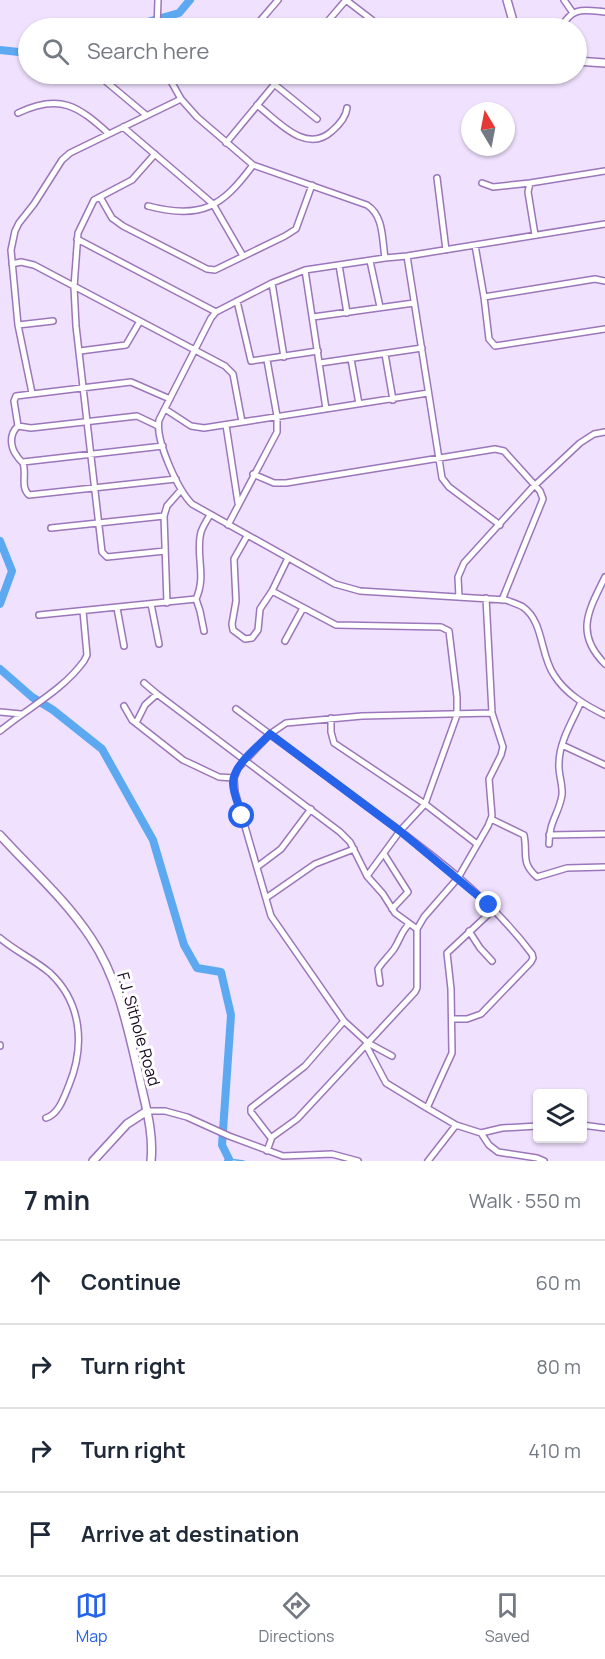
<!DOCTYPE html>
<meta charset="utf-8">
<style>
body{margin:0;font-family:Manrope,sans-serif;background:#f2f2f3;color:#1f2937}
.controls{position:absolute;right:18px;bottom:18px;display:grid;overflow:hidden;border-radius:6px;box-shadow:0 2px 4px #0004}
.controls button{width:54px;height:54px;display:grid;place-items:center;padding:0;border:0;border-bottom:2px solid #e0e1e3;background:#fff;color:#1f2937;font:30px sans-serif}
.compass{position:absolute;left:461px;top:102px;width:54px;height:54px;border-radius:50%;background:#fff;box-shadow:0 2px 4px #0004;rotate:350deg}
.stop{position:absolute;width:18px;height:18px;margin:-14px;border:4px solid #2563eb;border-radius:50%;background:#fff}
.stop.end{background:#2563eb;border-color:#fff;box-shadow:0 2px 6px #0008}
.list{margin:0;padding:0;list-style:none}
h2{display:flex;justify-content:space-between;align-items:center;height:78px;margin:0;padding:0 24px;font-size:26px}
h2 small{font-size:20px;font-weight:400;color:#747a83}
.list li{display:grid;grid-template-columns:39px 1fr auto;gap:18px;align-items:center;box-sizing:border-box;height:84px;padding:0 24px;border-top:2px solid #e0e1e3}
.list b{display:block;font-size:22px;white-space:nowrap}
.list em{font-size:20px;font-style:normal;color:#747a83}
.icon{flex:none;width:33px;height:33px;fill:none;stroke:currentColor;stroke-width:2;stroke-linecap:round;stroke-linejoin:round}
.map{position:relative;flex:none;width:605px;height:1161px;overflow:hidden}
.search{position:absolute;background:#fff;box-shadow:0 2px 4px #0004;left:18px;right:18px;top:18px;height:66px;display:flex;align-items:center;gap:15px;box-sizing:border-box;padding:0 21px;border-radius:33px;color:#747a83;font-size:22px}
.sheet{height:414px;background:#fff}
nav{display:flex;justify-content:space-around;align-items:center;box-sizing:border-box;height:84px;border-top:2px solid #e0e1e3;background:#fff;font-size:16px;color:#747a83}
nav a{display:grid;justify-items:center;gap:3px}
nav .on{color:#2563eb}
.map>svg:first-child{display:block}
</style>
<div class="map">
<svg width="605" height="1161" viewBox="0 0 605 1161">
<rect width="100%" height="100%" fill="#f0e1fe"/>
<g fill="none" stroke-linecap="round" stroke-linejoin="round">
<path stroke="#5ca9f1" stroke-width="1.5" d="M229,1159L244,1161"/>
<path stroke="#5ca9f1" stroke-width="8" d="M126,28L179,13L190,0
M0,50L28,53
M0,541L12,571L0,604
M0,669L32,697L53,710L102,749L153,840L184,945L197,968L221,972L231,1015L222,1145L229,1159L228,1161"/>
<g stroke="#9b76ba" stroke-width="8">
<path id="minor" d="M346,0L372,20
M564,0L573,13
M157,28L158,0
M254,28L278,0
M322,28L346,0
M561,28C572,6 584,10 605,12
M97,74L146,115
M167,74L181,99L197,117L253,165L367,205C384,216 382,239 385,258
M319,74L325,79
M274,84L317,119
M257,105C278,121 306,155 332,131C339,125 346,117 347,108
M18,113C60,93 78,106 109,134
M123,127L213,204L243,256
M226,143L283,74
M155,154L132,180L94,200L78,233L74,287L76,326L102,552L107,557L165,551
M437,178L446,250
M482,183L493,187L530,183
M100,197L112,218L123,226L207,269L215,270L285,236L296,229L312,185
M148,206C201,220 222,207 253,165
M605,224L407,256L385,258L305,270L272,283L216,312L211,318L159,420C155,440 178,490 192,504L335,584L360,591L506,600C511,602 518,604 523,607C544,622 540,655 554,675C566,694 585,705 605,715
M535,235L528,192L530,183L605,171
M77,239L216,312
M475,245L484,297L595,279L605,281
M407,256L442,478L449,487L500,525
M370,261L380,307
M12,264L21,262L34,265L225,366L233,374L242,422
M339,265L347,313
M305,270L326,409
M272,283L284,357
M484,297L489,339L495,346L605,329
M237,301L251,361L318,351
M313,317L414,303
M18,325L53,321
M80,351L126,345L140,321
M385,354L393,400
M351,359L359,404
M320,363L422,348
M32,393L18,325L11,250L15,231L19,223L34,204L62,160L70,153L181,99
M170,399L131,382L16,396L14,401L18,426C9,434 10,447 17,456C17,457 23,463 23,463C27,474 20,487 29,495L176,479
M165,409L191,426L204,428L428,393
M226,425L238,503
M18,426L31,428L137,416L158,426
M23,462L163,446
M253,474L274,483H286L495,449L504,451L540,491L543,499L502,600
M228,525L277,432V416L267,360
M51,528L164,516
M247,536L234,559L236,601L232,624L233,630L245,639L252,638L258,630L260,609L272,591L288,558
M605,577C589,610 574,633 605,664
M272,591L336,625L441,627L449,631L457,697V715L425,804L400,831L367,876
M459,597L458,577L464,563L532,488L580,443L594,434L605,432
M196,599L200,611L204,631
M167,603L164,516L167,506L181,490
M151,604L159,644
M117,608L124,646
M39,615L196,599C207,575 195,555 201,532C203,526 207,520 210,515
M285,641L303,608
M144,683L157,694L340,832L350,842L367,876L383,894L395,913L417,929
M124,706L132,720L183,760L219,777L234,778
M236,709C279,741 322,773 365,805C425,849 487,894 532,954L533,958L531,962L481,1014L467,1019H453
M0,712L21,714
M331,718V732L334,743L425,804L477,844
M136,723L145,705L157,694
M0,731C29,707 62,691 84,661L87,655L83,611
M562,745L605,765
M491,819L524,835C528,854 520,862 537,877L567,868L605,867
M549,835L605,834
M549,844C549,821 559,814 562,795C563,784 558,774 559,763C559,742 573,720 581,702
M384,854L408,892L392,909
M257,867L281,849L311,809
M266,898L315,864L354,849
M469,931L480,948L492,961
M0,938C15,951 35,960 50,973C82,1003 85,1046 69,1085C64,1097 59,1114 46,1118
M380,983L378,969C382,962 389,956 394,949C400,940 401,932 409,924
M0,1045V1046
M366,1045L386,1083L427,1108
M392,1056L368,1043L344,1021L271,916L235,792L234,778L238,768L270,734L286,723L362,716L492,713
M147,1111H165L187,1117L229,1136L283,1156L332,1154L358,1161
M456,1125L427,1108L452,1053L451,989L447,953L494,909
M582,1125L605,1128
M481,1133L502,1128L538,1126
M271,1138L251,1112V1108L305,1066L344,1021
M267,1151L272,1137L297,1119L415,992L417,988V929L424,917L458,878L488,826L492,816L489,779L501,755L503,747L492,713L486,598
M428,1161L456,1125L481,1133L489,1145L498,1152L537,1158L544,1161"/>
</g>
<g stroke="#9b76ba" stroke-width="10">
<path id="tertiary" d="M507,0L515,28
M576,61L605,63
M0,835C30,868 66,900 91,938C118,978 128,1029 139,1076C145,1104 154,1132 151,1161
M93,1161L127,1124L147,1111"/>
</g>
<use href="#minor" stroke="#fff" stroke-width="5"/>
<use href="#tertiary" stroke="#fff" stroke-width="7"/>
</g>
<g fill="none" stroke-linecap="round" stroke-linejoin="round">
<path stroke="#2563eb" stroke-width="8" d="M242,816C239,805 233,794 233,783C233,765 258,747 270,734L400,831L489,905"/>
</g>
<g text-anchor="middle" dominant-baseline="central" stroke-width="6" stroke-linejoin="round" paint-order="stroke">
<g font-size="16" fill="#180922" stroke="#fff">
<text transform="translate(139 1029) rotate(74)">F.J. Sithole Road</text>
</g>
</g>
</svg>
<div class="controls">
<button><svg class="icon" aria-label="layers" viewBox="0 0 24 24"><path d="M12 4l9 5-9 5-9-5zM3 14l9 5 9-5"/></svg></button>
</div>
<svg class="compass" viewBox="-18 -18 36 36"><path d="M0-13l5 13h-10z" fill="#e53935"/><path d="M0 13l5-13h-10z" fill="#747a83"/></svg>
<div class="stop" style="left:242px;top:816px"></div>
<div class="stop end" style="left:489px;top:905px"></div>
<div class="search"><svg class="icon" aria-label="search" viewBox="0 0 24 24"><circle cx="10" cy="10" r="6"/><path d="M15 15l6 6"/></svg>Search here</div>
</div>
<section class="sheet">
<h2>7 min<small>Walk · 550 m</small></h2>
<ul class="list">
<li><svg class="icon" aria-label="ahead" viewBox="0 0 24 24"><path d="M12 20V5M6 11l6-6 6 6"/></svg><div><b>Continue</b></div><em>60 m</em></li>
<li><svg class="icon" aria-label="right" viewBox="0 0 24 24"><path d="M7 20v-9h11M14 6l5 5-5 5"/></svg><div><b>Turn right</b></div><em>80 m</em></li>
<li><svg class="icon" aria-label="right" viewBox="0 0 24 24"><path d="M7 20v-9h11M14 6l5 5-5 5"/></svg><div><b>Turn right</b></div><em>410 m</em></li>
<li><svg class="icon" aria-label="arrive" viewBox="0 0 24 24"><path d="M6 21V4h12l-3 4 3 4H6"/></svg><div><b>Arrive at destination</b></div></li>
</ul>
</section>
<nav>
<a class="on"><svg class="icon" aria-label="map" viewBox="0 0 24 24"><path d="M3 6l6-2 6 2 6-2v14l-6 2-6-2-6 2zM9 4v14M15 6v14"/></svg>Map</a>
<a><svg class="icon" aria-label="directions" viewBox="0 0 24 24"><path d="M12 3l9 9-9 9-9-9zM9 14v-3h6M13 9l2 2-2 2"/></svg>Directions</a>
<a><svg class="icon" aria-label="saved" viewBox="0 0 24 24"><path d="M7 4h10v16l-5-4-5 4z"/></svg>Saved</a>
</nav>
